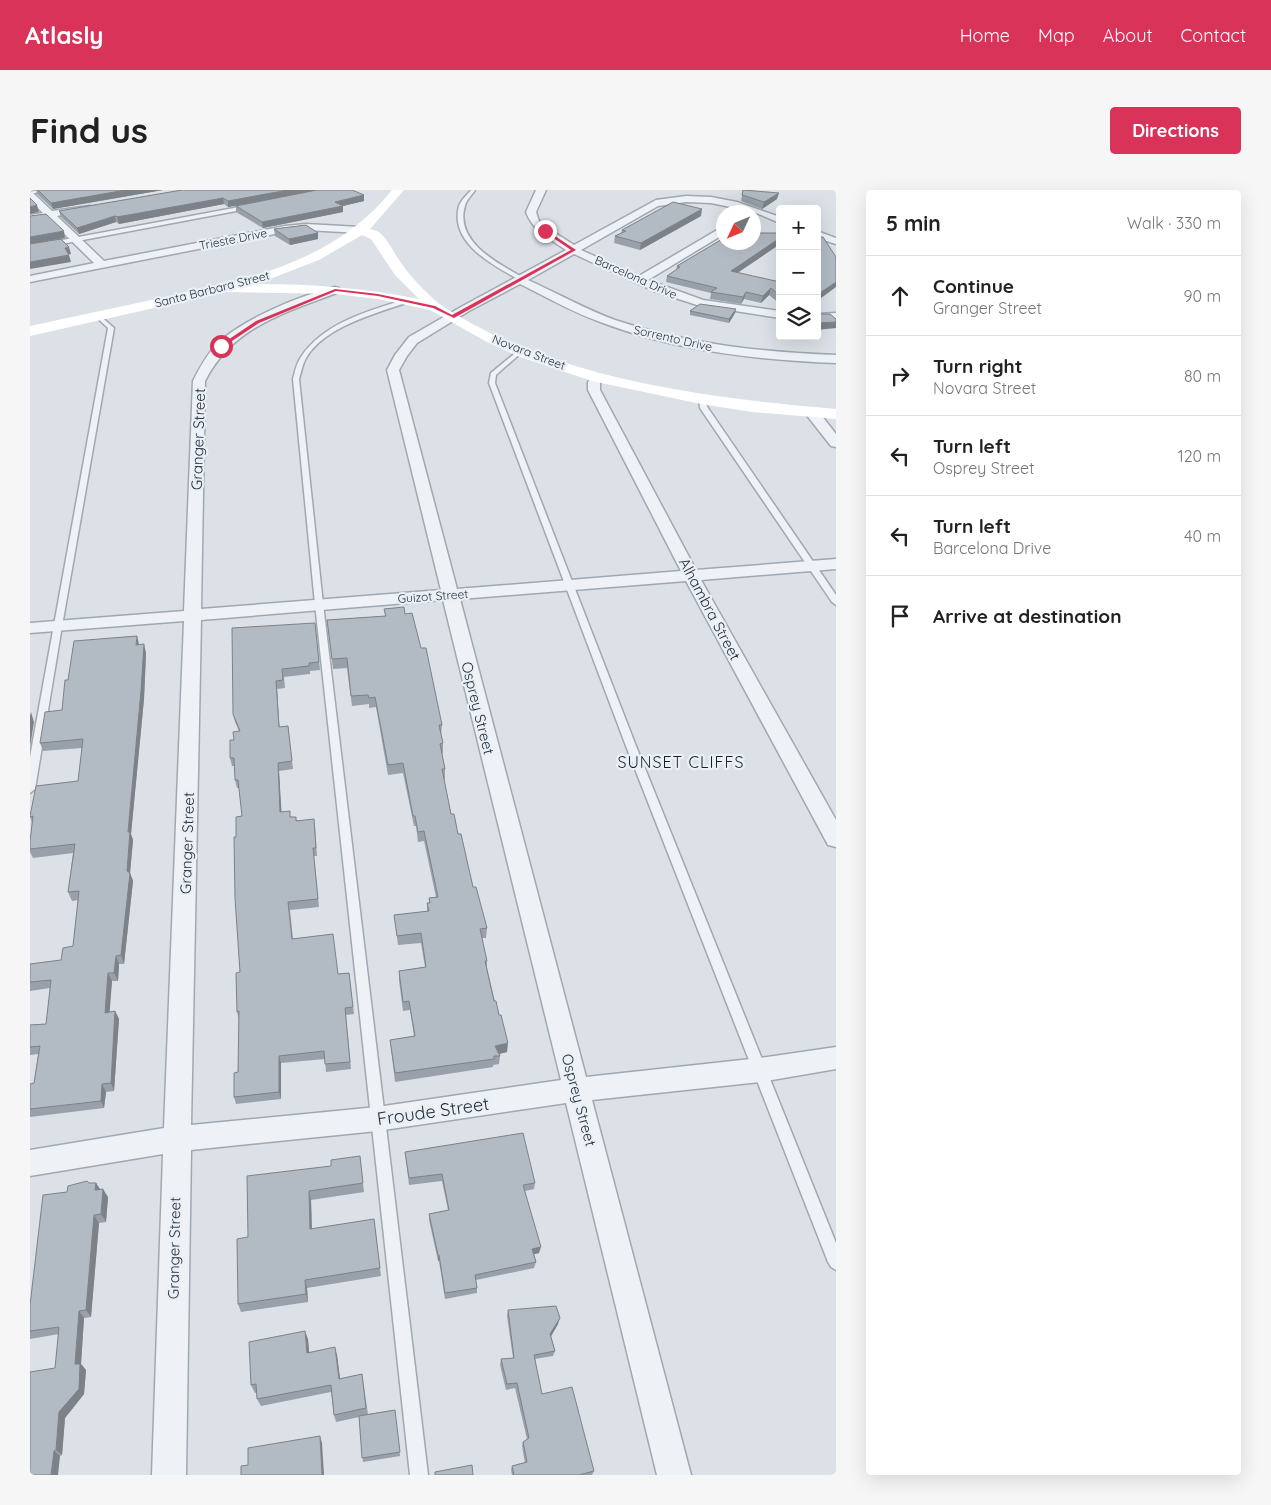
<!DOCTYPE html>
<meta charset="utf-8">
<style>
body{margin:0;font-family:Quicksand,sans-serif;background:#f6f6f6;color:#222}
.controls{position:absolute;right:15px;top:15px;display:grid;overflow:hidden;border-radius:5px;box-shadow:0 5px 20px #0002}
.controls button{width:45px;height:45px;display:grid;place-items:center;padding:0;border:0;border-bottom:1px solid #e0e0e0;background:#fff;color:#222;font:25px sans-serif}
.compass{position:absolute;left:686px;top:15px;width:45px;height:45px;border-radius:50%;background:#fff;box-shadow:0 5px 20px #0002;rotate:226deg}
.stop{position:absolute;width:15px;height:15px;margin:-11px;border:4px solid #d9335a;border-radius:50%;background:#fff}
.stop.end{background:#d9335a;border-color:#fff;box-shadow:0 1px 5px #0008}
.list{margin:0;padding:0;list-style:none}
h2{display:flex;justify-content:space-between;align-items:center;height:65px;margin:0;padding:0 20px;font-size:21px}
h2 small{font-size:16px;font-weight:400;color:#767676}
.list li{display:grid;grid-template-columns:32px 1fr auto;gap:15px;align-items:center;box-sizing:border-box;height:80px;padding:0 20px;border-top:1px solid #e0e0e0}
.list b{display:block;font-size:19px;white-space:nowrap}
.list p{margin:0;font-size:16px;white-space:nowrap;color:#767676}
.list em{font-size:16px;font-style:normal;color:#767676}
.icon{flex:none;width:28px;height:28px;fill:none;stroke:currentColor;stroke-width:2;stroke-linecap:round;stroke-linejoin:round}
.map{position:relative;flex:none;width:806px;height:1285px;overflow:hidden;border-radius:5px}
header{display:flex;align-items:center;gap:30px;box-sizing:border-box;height:70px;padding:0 25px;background:#d9335a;color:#fff}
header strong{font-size:24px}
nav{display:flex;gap:28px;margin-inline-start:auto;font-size:18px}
.intro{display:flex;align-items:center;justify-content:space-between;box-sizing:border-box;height:120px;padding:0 30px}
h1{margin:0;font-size:35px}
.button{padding:12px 22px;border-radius:5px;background:#d9335a;color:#fff;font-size:18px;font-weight:700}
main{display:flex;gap:30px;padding:0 30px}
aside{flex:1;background:#fff;border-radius:5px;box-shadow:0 5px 20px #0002}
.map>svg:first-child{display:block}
</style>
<header>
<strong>Atlasly</strong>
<nav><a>Home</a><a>Map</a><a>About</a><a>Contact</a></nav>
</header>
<div class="intro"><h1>Find us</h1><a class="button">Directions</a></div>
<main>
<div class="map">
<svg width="806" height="1285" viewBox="0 0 806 1285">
<rect width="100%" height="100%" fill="#dbe1e7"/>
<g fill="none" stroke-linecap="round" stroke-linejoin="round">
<g stroke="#a0a8b1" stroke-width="3">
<path id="lane" d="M8,0H18L0,4V2Z
M441,0H445C442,5 436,10 435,16C424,52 469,74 494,88V90H490C464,76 419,53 429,16C431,10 437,5 441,0Z
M220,15L222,18L0,60V56Z
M377,109L379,110V112C347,123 292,137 275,170C272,176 271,183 269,189L293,414L398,1285H380L285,414L263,189C265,182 266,174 271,167C293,133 340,120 377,109Z
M68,124L84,138L32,436L5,599L0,603V567L78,138L65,126Z
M490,159L493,161L492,162L466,185L465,193L606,556L806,1053V1080L801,1077L798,1072L596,556L459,193L461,183Z
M669,208H673L678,218L806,405V415L802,412L670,218Z"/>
</g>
<g stroke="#a0a8b1" stroke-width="3">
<path id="street" d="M506,0H516L506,22L509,31L519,39L544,55L626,10L656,6L681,7L707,12L750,27V33L724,22L681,13L656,12L628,16L551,60L609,86L694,36V44L618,90L673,110L750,121V128L667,115L624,101L544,64L498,90C527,103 555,119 585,130C656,154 731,162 806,165V173C728,170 647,161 573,133C544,123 518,108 490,94L439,121L387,153L377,166L369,180L427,399L651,381L558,200V192L563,185L568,184L574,188L570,193V200L666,380L806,369V379L671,390L806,630V657L798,655L656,391L430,409L556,887L730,868L806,857V879L730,892L562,910L661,1285H627L536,913L347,941L161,960L156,1285H122L133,964L0,986V960L134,938L154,431L0,443V433L154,421L163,191C170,177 177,164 188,153C215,128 269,106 305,97L309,98L311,100L309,102C255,123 203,136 175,191L171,419L411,400L357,180L365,165L379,147L431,117L536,60C520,49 503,41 496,22ZM413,410L531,890L347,917L161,935L171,430Z
M0,2L3,3L22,21L60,16V20L27,26L74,71L255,36L276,34L330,37L335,40L330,43L276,40L255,42L0,92V86L64,73L18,28L0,31V25L13,23L0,10Z
M787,41L806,48V54L787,48Z
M806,123V129L787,130V124Z
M782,219L787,220L806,244V257L801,256L775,223Z"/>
</g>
<use href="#lane" fill="#eef1f5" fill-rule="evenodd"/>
<use href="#street" fill="#eef1f5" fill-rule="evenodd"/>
<path fill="#fff" fill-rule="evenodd" d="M362,0H374L340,39C343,40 348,41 350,43C358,49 367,69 374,77C382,88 400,107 411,115C522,189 676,208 806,219V229L722,222L671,214L562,191L490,167L457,152L400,120L348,109L305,104L195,102L0,146V136C42,127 84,118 126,109C214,90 303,74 362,0ZM332,45L341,49L365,85L389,109C335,98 282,94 227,94L289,70Z"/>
</g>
<path fill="#99a0a9" d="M6,0H133L23,19L7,4Z
M152,0L334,5V11L313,16V22L233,38L206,22V16L198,17L194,14L89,34L86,32L49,44L31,27L29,21Z
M713,0L747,9L732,19L711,11Z
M671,26L610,60L584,53L585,46L591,43L592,40Z
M244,39L288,43V49L260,55L245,46Z
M750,43V54L707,83L750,92V114L739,105L731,113L714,109L711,114L680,109L681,103L636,92L637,86L646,80L647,76Z
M660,121L705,123L699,133L660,125Z
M354,419L375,424L412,535L411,545L413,553V563H412L415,579V589H414L421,624L428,644L443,697L457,738L456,748H452L457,771V778L477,862L469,864L470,866L469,874L463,875V877L365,892L360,850L384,846L380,820L373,821L369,790V781L395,777L391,753L368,755L364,725L397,721V713H399V708L406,707L394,651L388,652L386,636H384L373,583L358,585L346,517L339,518V514L322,516L317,478L303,479L297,430L355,426Z
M285,433L290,480L280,481V484L254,487L255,498L247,499L249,537L258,536L263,579L249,581L251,621L267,630L285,637L287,666H284L289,717L260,720L263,749L308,784L319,783L324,824L316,825L321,879L296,882L295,869L251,873V909L206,914L204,907L208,882L209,829L207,822L210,782L206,647L212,626L209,598H207L205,590V576H202L200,568L204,550L209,541L205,532L203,524Z
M109,455L116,463L114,509L101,644L103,650L100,683L103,691L94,774H89L88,791H82L79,822L85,821L89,829L84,901L76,902L74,918L0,927V894L4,893L8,864L0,865V835L16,834L20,798L0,801V774L31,770L43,756L48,710L42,711L38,702L43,663L3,668L0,662V651L2,633L0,626L48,591L52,558L13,561L10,553L32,520L38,490Z
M375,962L505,993L504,999L495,1001L509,1063L504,1064L506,1072L504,1078L446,1090L447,1098V1103L415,1109L409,1071H408L399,1030V1024L418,1020L412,991L379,995Z
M330,966L334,1002L281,1010L282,1039L344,1029L351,1086L277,1098L278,1112L211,1122L208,1114L218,1047L301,976Z
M59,993H66L70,999L78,1007L76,1032L69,1033L61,1127L54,1128L51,1174L56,1180L54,1204L35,1228L32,1265L30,1266L0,1285L25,1178L29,1144L0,1149V1115L37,1002Z
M478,1120L528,1134L521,1146L525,1161L523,1166L505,1169L512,1204L564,1281L562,1285H482L481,1280L482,1276L495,1273L492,1256L493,1252L497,1249L485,1198L476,1200L470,1175L471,1169L483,1168L477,1126Z
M278,1149L279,1162L307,1165L310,1189L332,1184L338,1224L365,1220L370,1266L333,1272L329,1227L306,1232L304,1225L301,1202L231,1216L227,1209V1202L225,1203L221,1195Z"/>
<path fill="#7d8289" d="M96,0H133L23,19L21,13Z
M258,0H292L198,17V11Z
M749,3L747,9L732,19L734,12Z
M334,5V11L313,16V22L233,38L232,32Z
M193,8L194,14L89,34L87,27Z
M7,15L9,22L0,24V17Z
M672,19L671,26L610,60L611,53Z
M85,26L86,32L49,44L47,38Z
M34,41L35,48L0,54V47Z
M288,43V49L260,55L259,49Z
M750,48V54L700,88L701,81Z
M39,57L41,64L36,65L35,58Z
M39,65L41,72L0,79V72Z
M806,92V97L787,111V105Z
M741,98L739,105L731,113L733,106Z
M716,102L714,109L711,114L713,107Z
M706,119L705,123L699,133V129Z
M806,132V138L787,140V133Z
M107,446L109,454L106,455Z
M114,454L116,463L114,509L101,644L103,650L100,683L103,691L94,774L91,765L98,642Z
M246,491L247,499L250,545L249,537Z
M1,522L4,532L0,557V526Z
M248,573L249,581L252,630L250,622Z
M86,766L89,774L88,791L84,783Z
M78,783L82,791L79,831L75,823Z
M85,821L89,829L84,901L81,893Z
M478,853L477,862L465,865V856Z
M249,866L251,873V909L249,902Z
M72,894L76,902L74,918L71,911Z
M66,993L71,1001L65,1000Z
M73,999L78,1007L76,1032L71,1024Z
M279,1001L281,1010L282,1048L280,1039Z
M64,1025L69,1033L61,1127L56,1120Z
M511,1057L509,1063L501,1065L502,1059Z
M408,1065H409V1071H408Z
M275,1090L277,1098L278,1112L276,1104Z
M49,1121L54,1128L51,1174L56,1180L54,1204L35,1228L32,1265L26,1260L29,1222L45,1174Z
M530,1128L528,1134L519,1150L520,1144Z
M275,1141L278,1149L280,1171L277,1163Z
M305,1157L307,1165L311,1196L309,1189Z
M290,1246L292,1253L294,1285H292Z
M24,1261L30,1266L28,1285H21Z"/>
<path fill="#b2bac4" stroke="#7d8289" d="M8,0H96L21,13Z
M152,0H258L198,11L193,8L87,27L85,26L47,38L29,21Z
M287,0H322L334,5L305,12L313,16L232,32L206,16Z
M713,0L749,3L734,12L712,5Z
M0,8L7,15L0,17Z
M643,12L672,19L611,53L585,46L596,41L592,40Z
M16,24L34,41L0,47V26Z
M276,35L288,43L259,49L244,39Z
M724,43H750V48L701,81L750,92V106L741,98L733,106L716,102L713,107L681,102L687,98L637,86L650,77L647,76L694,48V52H724Z
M787,44L790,47H793L806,67V92L787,105Z
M31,49L39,57L35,58L39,65L0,72V54Z
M670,114L706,119L699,129L660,121Z
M787,121L788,124H800L806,129V132L787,133Z
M374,417L375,424L382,423L391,458H396L412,535H409L413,553L410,554L415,579H412L421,624H424L428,644H431L443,697H446L457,738L450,739L457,771H455L464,811H466L469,825H471L478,853L465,856L470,866H464V869L365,883L360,850L385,846L379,811L373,812L369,781L396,777L391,743L367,746L364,725L399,721L397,713H400L399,708L408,707L394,641L388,642L385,626H383L373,573L358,575L345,507L339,508L338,505L321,506L317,468L302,469L297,430L356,426L354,419Z
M285,433L289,472L279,473V476L252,479L253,490L246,491L249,537L258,536L262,571L248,573L250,622L260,621V627H266V631L284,629L286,658H283L288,709L258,712L262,749L303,744L308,784L319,783L323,817L315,818L320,872L295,874L294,861L249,866V902L204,907V883L208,882L209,821L207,822L206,783L210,782L205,708L204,647H206V627L212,626L208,590H205L204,568H200V550H204L203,542L210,541L203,524L202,438Z
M107,446L106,455L114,454L111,501L98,642H100L97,681L100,683L91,765L86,766L84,783H78L75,823L85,821L81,893L72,894L71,911L0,919V894L4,893L10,856L0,857V835L16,834L21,790L0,792V774L31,770L33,758L43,756L49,701L38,702L45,654L0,659V651L3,626L0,627V626L6,596L48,591L53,549L10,553L15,522L32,520L35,490H38L44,451Z
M493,943L505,993L493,995L511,1057L502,1059L506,1072L445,1085L447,1098L415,1103L409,1065H408L399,1024L419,1020L412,984L379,988L375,962Z
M330,966L333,993L279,1001L280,1039L344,1029L350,1078L275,1090L276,1104L208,1114L207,1049L218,1047L217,986L301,976V970Z
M57,991L59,993H66L65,1000L73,999L71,1024L64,1025L56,1120L49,1121L45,1174H50L49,1199L29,1222L26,1260L24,1261L21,1285H0V1182L25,1178L29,1137L0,1141V1115L13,1005L37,1002L38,996Z
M526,1116L530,1128L520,1144L525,1161L504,1165L512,1204L542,1197L564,1281L549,1285H484L482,1276L497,1272L493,1252L499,1248L487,1193L477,1194L471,1169L484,1168L478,1120Z
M275,1141L277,1163L305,1157L309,1189L332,1184L336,1218L304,1225L301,1195L227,1209L226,1194L221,1195L219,1152Z
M365,1220L370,1262L332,1268L329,1226Z
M290,1246L292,1285H211V1276L218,1275V1258Z
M442,1275L443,1285H405V1282Z"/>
<path fill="#d9335a" d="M516,40L546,60L424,128L403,118L348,106L306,101L229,133L193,157L189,156L226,131L305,99L348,104L405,116L422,125L541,60L513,41Z"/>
<g text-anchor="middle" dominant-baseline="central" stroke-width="4.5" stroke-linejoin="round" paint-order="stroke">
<g font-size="12" fill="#24303e" stroke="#eaf0f5">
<text transform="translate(203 49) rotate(-11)">Trieste Drive</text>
<text transform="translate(606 87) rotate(24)">Barcelona Drive</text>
<text transform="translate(182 99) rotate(-14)">Santa Barbara Street</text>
<text transform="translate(643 148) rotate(13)">Sorrento Drive</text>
<text transform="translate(499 162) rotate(21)">Novara Street</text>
<text transform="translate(403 406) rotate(-4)">Guizot Street</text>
</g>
<g font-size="15" fill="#24303e" stroke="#eaf0f5">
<text transform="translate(168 249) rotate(-88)">Granger Street</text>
<text transform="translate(680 419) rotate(62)">Alhambra Street</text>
<text transform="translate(448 518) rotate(76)">Osprey Street</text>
<text transform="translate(157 653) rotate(-88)">Granger Street</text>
<text transform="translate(549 910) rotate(75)">Osprey Street</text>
<text transform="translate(144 1058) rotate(-89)">Granger Street</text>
</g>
<g font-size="16" letter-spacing="1" fill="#17212e" stroke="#eaf0f5">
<text x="651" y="572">SUNSET CLIFFS</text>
</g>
<g font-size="18" fill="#24303e" stroke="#eaf0f5">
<text transform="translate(403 921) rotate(-8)">Froude Street</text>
</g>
</g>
</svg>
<div class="controls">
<button>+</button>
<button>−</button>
<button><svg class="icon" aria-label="layers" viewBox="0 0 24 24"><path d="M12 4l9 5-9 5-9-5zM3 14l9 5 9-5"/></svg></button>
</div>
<svg class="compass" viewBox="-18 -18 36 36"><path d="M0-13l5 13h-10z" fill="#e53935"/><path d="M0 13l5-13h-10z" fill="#767676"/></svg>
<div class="stop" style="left:191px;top:156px"></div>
<div class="stop end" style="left:515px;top:41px"></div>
</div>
<aside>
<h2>5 min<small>Walk · 330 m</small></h2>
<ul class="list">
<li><svg class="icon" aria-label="ahead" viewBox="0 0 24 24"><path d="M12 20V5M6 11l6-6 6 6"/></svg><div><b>Continue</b><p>Granger Street</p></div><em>90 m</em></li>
<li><svg class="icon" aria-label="right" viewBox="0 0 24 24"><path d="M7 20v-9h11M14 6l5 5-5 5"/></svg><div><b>Turn right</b><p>Novara Street</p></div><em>80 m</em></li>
<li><svg class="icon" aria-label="left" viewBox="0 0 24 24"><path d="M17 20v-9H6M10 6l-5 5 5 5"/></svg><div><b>Turn left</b><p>Osprey Street</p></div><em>120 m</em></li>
<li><svg class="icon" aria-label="left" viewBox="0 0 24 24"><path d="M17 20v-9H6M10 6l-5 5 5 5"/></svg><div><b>Turn left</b><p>Barcelona Drive</p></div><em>40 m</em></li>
<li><svg class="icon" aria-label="arrive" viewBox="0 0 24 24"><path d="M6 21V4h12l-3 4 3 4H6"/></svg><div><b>Arrive at destination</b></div></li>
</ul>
</aside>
</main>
